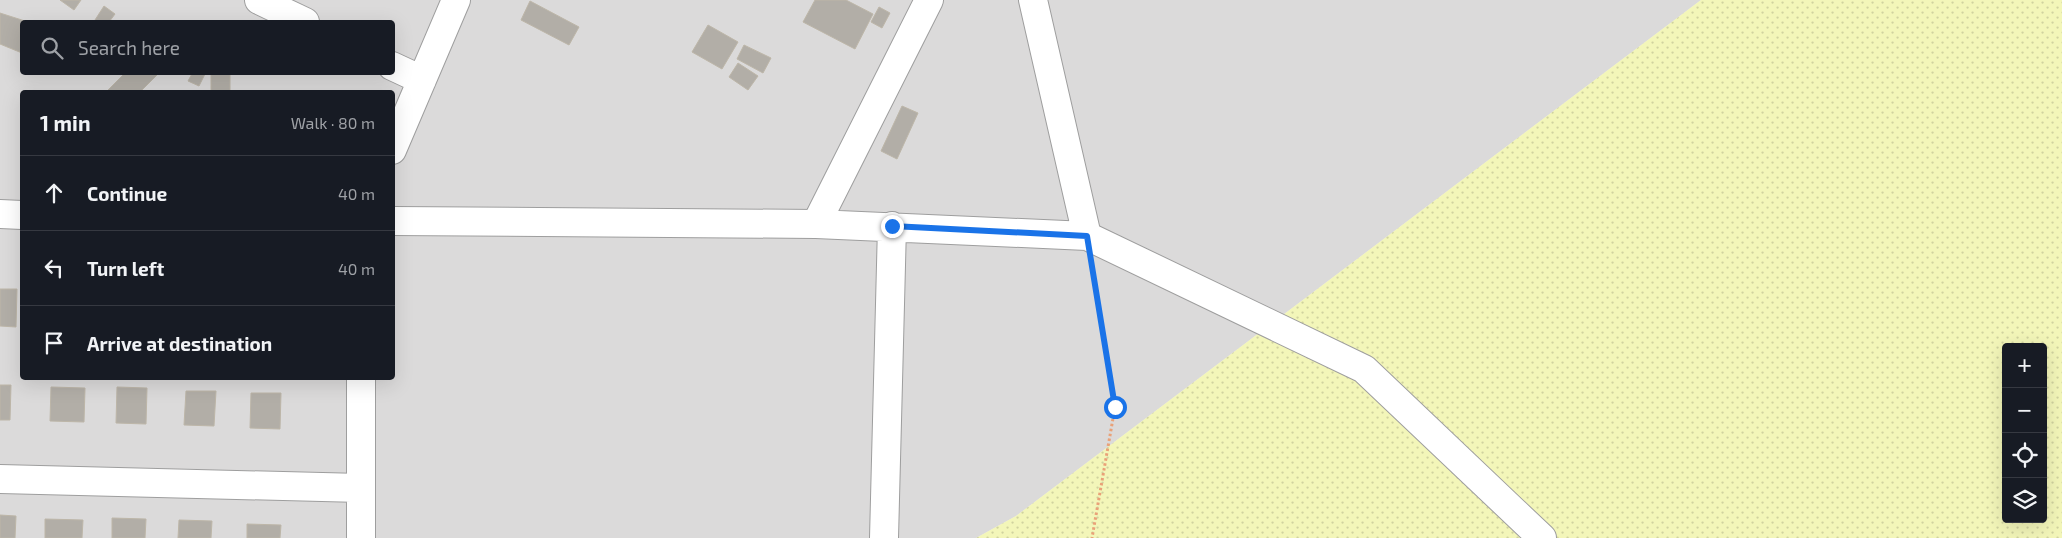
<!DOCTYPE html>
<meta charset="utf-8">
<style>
body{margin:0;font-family:"Exo 2",sans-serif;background:#20242c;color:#f1f3f6}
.controls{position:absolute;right:15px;bottom:15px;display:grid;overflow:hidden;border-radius:5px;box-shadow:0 5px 20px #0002}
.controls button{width:45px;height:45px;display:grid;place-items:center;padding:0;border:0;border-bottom:1px solid #363941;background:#171b24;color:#f1f3f6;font:25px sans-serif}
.stop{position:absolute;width:15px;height:15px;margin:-11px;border:4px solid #1a73e8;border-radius:50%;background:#fff}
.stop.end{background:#1a73e8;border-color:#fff;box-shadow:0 1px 5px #0008}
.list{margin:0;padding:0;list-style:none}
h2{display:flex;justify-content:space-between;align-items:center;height:65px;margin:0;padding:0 20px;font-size:21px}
h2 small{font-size:16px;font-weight:400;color:#9ea1a6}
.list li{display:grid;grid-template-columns:32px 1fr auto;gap:15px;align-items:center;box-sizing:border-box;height:75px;padding:0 20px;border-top:1px solid #363941}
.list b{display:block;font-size:19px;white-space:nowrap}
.list em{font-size:16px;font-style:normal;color:#9ea1a6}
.icon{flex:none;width:28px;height:28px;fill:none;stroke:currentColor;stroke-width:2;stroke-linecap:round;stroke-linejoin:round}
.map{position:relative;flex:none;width:2062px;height:538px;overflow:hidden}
.search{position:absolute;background:#171b24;box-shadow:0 5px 20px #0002;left:20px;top:20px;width:375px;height:55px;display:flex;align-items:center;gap:12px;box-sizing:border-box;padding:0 18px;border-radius:5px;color:#9ea1a6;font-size:19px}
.panel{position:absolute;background:#171b24;box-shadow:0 5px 20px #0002;left:20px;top:90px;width:375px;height:290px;border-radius:5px}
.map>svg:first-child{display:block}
</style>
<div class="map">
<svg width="2062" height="538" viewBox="0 0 2062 538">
<defs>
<pattern id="sand-dots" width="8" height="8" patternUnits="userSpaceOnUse" patternTransform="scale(1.25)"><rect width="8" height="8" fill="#f3f6b9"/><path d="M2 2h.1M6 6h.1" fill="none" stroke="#d0d29f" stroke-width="1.8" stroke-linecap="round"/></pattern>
</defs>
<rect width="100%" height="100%" fill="#edece4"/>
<path fill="#dbdada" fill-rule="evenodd" d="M0,0H1701L1016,516L976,538H0ZM22,22H392V72H22ZM22,92H392V378H22Z"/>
<path fill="url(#sand-dots)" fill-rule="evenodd" d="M1701,0H2062V538H976L1016,516ZM2006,347H2043V519H2006Z"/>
<path fill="#b2aea7" stroke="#bdb6a8" d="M60,0H81L74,10Z
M815,0H846L873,14L855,49L803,22Z
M530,1L579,27L569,45L521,20Z
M104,6L115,14L109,22H98L95,20Z
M879,7L890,13L882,28L871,22Z
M0,13L28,22H22V53L0,44Z
M708,25L738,42L722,69L692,52Z
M744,45L771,58L763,73L737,59Z
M738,63L758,76L748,90L729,77Z
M126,72H154L157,75L140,92H106Z
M193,72L205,74L199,86L188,81Z
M211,73H230V92H211Z
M902,106L918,113L897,159L881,151Z
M0,289H17L16,327L0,326Z
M0,385H11L10,420H0Z
M51,387L85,388L84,422L50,421Z
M117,387L147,388L146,424L116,423Z
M186,391H216L214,426L184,425Z
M251,393H281L280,429L250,428Z
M0,515L16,516L15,538H0Z
M112,518L146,519L145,538H112Z
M45,519L83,520L82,538H45Z
M179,520L212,521L211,538H178Z
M247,524L281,525L280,538H247Z"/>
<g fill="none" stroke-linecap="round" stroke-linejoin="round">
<g stroke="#9e9e9e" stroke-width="30">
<path id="minor" d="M259,0L305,22
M1033,0L1087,236
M392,66L422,80
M392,150L456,0
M0,214L22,215
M392,221L816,224L1087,236L1364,369L1542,538
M816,224L929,0
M0,479L361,488
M361,538V378
M884,538L892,226"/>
</g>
<path stroke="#e9a178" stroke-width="3" stroke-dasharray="2.5 2.5" stroke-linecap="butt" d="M1092,271L1115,407L1092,538"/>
<use href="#minor" stroke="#fff" stroke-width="28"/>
</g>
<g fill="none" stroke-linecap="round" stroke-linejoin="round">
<path stroke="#1a73e8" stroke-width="6" d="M892,226L1087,236L1115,407"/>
</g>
</svg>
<div class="controls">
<button>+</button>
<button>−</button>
<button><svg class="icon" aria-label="locate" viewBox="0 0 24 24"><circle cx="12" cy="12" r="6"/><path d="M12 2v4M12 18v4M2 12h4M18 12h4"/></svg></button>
<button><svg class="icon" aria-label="layers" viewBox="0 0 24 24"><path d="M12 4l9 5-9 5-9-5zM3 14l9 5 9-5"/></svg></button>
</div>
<div class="stop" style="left:1115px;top:407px"></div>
<div class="stop end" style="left:892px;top:226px"></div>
<div class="search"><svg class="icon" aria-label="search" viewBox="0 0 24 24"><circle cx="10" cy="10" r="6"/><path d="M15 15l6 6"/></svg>Search here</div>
<section class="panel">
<h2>1 min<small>Walk · 80 m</small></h2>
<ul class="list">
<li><svg class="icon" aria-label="ahead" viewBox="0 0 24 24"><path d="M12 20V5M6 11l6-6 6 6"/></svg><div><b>Continue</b></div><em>40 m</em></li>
<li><svg class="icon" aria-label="left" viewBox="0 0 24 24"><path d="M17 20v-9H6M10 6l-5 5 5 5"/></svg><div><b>Turn left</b></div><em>40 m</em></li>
<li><svg class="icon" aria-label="arrive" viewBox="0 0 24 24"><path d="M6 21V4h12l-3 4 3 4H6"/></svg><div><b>Arrive at destination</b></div></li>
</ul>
</section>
</div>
